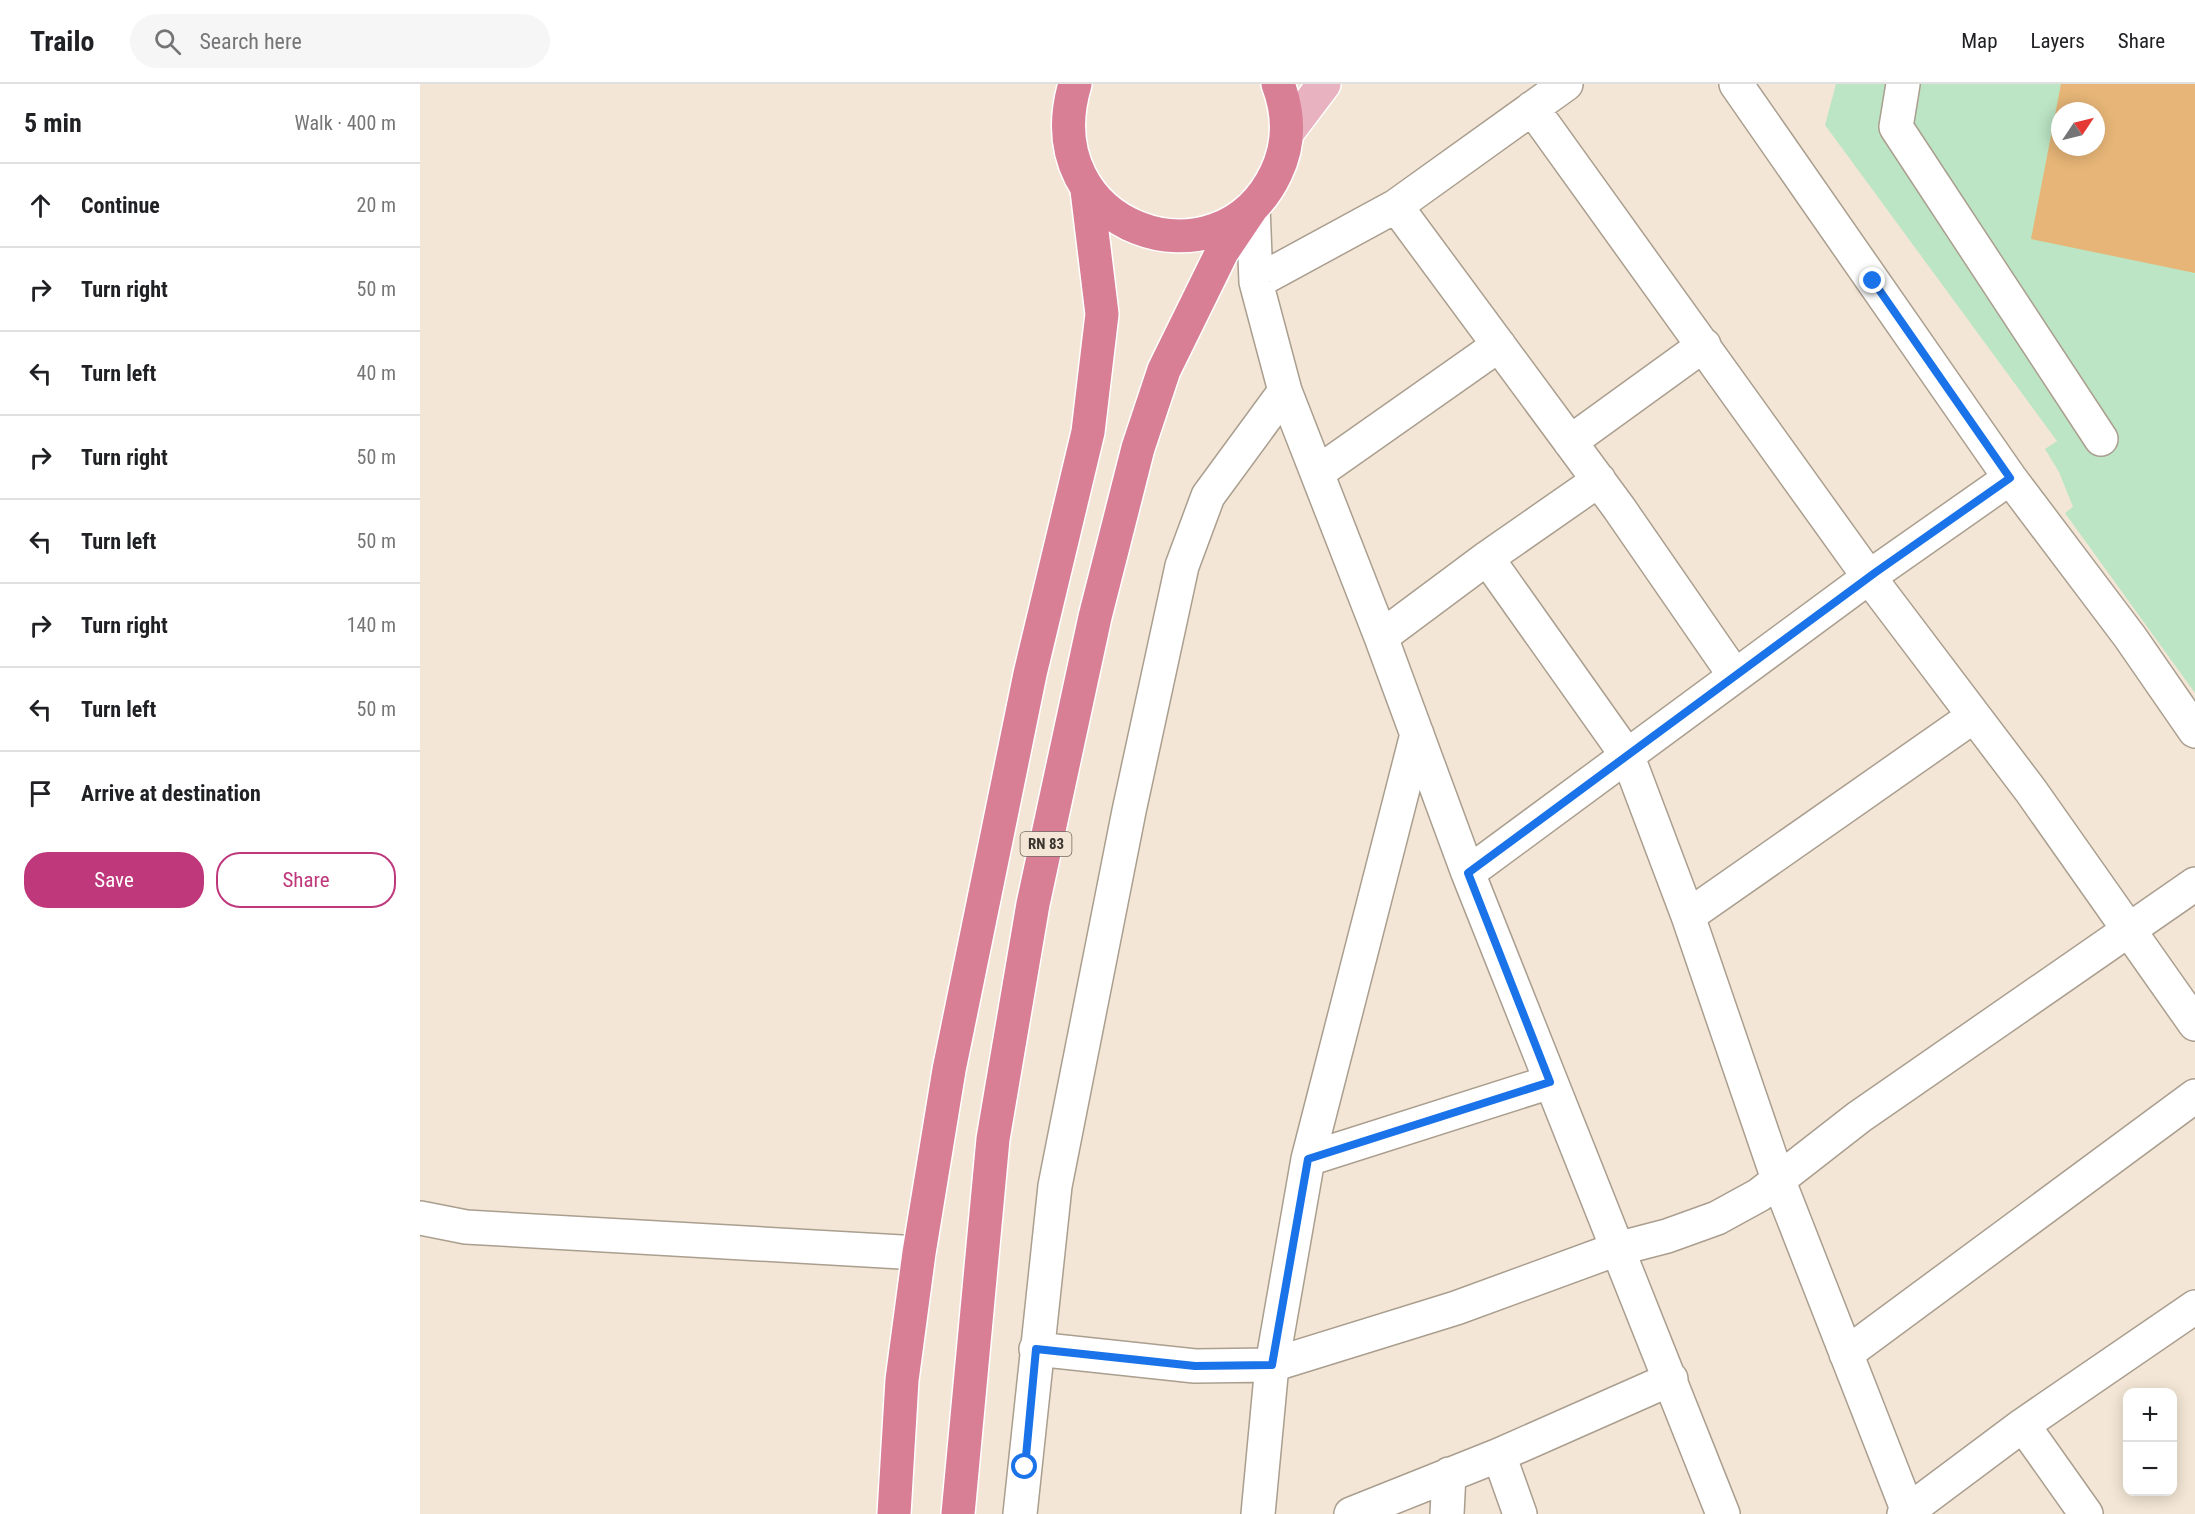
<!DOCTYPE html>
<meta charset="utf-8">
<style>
body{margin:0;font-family:"Roboto Condensed",sans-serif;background:#f6f6f6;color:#202124}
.controls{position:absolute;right:18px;bottom:18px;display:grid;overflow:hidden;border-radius:12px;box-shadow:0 3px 15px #0003}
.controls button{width:54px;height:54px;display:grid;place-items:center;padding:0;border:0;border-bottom:2px solid #e0e0e0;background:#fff;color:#202124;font:30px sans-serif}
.compass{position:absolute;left:1631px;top:18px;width:54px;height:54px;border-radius:50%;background:#fff;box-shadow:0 3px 15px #0003;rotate:55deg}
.stop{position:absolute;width:18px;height:18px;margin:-14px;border:4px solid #1a73e8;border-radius:50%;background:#fff}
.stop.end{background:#1a73e8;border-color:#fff;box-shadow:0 2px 6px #0008}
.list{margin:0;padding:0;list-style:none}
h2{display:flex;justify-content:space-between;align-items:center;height:78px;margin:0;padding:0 24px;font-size:26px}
h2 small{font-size:20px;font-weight:400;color:#757577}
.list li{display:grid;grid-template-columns:39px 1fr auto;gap:18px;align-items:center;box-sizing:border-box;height:84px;padding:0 24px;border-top:2px solid #e0e0e0}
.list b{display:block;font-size:22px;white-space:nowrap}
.list em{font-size:20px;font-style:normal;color:#757577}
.actions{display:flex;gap:12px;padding:18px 24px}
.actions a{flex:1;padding:14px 0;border:2px solid #be387b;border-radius:24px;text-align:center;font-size:21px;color:#be387b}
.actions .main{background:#be387b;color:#fff}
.icon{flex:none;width:33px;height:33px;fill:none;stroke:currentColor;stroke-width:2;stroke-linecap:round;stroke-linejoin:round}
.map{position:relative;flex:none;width:1775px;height:1430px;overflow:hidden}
header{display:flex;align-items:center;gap:36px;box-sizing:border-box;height:84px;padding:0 30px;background:#fff;border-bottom:2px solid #e0e0e0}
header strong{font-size:28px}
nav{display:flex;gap:33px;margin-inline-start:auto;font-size:21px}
.search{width:420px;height:54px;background:#f6f6f6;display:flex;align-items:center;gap:15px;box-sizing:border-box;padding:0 21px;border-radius:33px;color:#757577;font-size:22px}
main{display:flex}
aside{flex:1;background:#fff}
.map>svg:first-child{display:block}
</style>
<header>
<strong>Trailo</strong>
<div class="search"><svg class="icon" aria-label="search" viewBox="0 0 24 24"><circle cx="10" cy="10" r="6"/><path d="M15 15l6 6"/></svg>Search here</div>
<nav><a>Map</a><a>Layers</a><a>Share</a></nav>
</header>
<main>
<aside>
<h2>5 min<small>Walk · 400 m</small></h2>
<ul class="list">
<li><svg class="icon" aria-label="ahead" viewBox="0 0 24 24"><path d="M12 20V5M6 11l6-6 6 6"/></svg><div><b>Continue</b></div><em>20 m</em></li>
<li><svg class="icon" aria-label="right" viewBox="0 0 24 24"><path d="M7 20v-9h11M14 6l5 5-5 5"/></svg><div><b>Turn right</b></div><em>50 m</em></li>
<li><svg class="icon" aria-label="left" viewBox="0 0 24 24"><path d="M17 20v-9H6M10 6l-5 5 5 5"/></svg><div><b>Turn left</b></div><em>40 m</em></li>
<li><svg class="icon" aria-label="right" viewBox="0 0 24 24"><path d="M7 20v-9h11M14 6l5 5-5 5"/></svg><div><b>Turn right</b></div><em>50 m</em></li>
<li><svg class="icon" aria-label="left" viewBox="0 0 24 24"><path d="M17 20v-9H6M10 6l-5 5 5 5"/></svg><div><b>Turn left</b></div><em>50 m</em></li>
<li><svg class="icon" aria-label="right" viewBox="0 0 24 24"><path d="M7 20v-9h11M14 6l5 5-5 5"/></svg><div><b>Turn right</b></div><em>140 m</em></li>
<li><svg class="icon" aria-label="left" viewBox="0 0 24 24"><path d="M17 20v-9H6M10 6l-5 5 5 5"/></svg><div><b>Turn left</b></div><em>50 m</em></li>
<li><svg class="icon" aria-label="arrive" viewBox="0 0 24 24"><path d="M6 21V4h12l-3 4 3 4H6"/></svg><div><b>Arrive at destination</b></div></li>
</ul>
<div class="actions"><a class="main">Save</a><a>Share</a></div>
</aside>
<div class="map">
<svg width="1775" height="1430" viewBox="0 0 1775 1430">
<rect width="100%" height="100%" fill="#f3e6d6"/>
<path fill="#bce5c5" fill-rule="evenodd" d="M1416,0H1775V609L1645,429L1653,423L1639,388L1625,365L1637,357L1405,41ZM1640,27H1676V63H1640Z"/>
<path fill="#e6b577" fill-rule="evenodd" d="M1641,0H1775V189L1611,155ZM1640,27H1676V63H1640Z"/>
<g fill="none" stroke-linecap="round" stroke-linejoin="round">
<g stroke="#aa9e8f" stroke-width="36">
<path id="minor" d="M1316,0L1590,394L1710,553L1775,647
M1483,0L1476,43L1681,355
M1112,24L1449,493L1611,707L1775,940
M833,122L836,198L865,307L961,553L1048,789L1303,1430
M976,122L1199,424L1315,592
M836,198L976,122L1146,0
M1150,358L1284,261
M897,389L1079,261
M1067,474L1208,673L1268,832L1358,1095L1489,1430
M961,553L1067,474L1179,396
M1048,789L1456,488L1590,394
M1268,832L1554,632
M888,1075L1130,998
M0,1134L46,1143L499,1169
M616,1265L775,1282L852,1281L1036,1224L1197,1165L1247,1152L1297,1134L1339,1111L1439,1033L1775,800
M1426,1270L1775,1012
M1603,1341L1666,1430
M1079,1371L1100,1430
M600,1430L635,1102L709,727L762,482L788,412L865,307
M838,1430L852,1281L888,1075L997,650
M931,1430L1079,1371L1251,1295
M1027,1430L1029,1390
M1484,1430L1603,1341L1775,1223"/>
</g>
<g stroke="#fff" stroke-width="36">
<path id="major" d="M867,49L904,0"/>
</g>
<g stroke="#fff" stroke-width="36">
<path id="highway" d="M655,0C612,145 799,209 856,89C870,60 869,29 858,0
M474,1430L482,1296L499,1169L529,986L610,590L668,348L682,230L667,106
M538,1430L573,1055L613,820L675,533L718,364L744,286L802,168L833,122"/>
</g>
<use href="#minor" stroke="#fff" stroke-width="33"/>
<use href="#major" stroke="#e8b2c0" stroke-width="33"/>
<use href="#highway" stroke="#d87f96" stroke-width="33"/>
</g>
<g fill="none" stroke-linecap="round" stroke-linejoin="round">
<path stroke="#1a73e8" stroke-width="8" d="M605,1383L616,1265L775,1282L852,1281L888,1075L1130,998L1048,789L1456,488L1590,394L1453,197"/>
</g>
<g text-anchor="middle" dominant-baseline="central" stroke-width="5" stroke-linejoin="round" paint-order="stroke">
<rect fill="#f3e6d6" stroke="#726a61" stroke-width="1.5" x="600.5" y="748" width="51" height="24" rx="4.5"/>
<g font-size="15" font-weight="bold" fill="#3b352f">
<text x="626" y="760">RN 83</text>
</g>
</g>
</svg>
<div class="controls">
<button>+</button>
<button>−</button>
</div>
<svg class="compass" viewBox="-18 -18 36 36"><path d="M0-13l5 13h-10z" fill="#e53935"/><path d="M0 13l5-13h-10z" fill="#757577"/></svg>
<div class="stop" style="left:605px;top:1383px"></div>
<div class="stop end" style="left:1453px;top:197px"></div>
</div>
</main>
